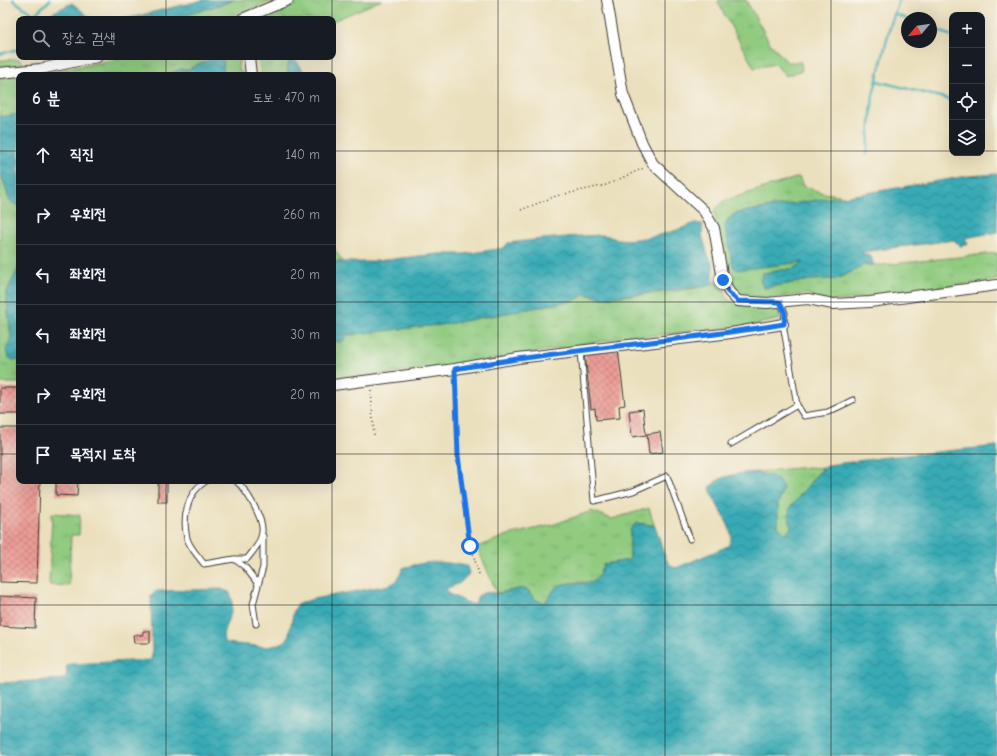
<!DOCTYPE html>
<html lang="ko">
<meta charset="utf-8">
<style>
body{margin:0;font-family:"Comic Neue","Poor Story",sans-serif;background:#20242c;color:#f1f3f6}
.controls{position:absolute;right:12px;top:12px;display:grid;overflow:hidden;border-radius:8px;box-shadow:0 4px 16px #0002}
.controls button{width:36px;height:36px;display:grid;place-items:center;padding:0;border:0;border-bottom:1px solid #363941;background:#171b24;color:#f1f3f6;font:20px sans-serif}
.compass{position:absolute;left:901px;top:12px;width:36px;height:36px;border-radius:50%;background:#171b24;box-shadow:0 4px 16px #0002;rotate:241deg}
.stop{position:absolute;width:12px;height:12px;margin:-9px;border:3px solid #1a73e8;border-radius:50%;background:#fff}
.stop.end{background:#1a73e8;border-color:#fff;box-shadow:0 1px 4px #0008}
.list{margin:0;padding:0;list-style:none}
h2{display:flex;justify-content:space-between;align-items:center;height:52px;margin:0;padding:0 16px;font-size:17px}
h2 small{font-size:13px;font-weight:400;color:#9ea1a6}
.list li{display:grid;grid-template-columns:26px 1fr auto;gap:12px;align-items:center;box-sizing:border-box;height:60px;padding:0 16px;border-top:1px solid #363941}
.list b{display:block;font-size:15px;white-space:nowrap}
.list em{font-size:13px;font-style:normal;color:#9ea1a6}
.icon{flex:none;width:22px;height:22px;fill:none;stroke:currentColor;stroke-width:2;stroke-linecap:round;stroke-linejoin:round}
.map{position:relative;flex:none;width:997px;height:756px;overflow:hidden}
.search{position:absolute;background:#171b24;box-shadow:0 4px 16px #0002;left:16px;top:16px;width:320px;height:44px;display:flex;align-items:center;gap:10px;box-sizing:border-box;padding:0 14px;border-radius:8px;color:#9ea1a6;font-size:15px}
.panel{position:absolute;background:#171b24;box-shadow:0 4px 16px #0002;left:16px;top:72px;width:320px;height:412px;border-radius:8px}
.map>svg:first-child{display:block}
</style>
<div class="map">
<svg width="997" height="756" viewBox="0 0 997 756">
<defs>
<pattern id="grass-tufts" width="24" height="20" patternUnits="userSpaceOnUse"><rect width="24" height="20" fill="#90cb80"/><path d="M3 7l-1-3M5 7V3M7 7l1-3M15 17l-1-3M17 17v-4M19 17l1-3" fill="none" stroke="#7cae6e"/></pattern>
<pattern id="water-waves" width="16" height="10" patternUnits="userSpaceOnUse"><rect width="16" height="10" fill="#39aab5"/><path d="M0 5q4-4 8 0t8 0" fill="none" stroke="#2f8a92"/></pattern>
<pattern id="building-cross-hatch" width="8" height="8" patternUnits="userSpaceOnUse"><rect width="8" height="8" fill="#ec9c95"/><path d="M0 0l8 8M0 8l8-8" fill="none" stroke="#be7e79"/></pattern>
</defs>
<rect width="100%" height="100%" fill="#f7f3e8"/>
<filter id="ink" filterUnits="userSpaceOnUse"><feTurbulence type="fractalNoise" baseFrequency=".025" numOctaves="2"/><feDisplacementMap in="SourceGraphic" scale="8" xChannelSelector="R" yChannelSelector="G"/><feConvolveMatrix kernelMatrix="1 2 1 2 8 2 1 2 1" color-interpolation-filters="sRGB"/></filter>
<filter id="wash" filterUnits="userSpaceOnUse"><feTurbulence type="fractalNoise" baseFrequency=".012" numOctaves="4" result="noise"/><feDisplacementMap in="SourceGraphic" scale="16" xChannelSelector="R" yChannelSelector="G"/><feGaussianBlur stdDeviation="0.9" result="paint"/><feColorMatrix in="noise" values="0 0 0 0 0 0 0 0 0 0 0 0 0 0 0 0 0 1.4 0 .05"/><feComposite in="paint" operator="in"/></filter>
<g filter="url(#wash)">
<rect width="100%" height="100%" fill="#ebe0bd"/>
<path fill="url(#grass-tufts)" stroke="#56744e" d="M235,0H277L222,19H174Z
M301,0H382L333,21V19H264Z
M719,0H746L770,43L787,62H801L802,70L786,76L775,64L754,68L718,3Z
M125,57H219L196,65L188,70L181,69L166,75H19V114L0,117V77L78,67Z
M219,57H240L238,68L244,75H227L223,72Z
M258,57H292L289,60L287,75H261Z
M18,59L25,64L0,67V60Z
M0,170L10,202L17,205L19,208L17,245L19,246L18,271L6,293L11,337L7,351L13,360H19V383H0Z
M799,177L803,186L823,193L840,195L838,197L736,213L803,261L796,268L763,273L764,288L810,280L836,279L856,270L863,265H882L997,253V280L847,300L826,301L807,294L758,299L737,296L731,287L714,211L723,201Z
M333,247L343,262H333Z
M720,281L728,300L743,306L776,307L780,319L750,326L616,339L478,362L333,381V341L340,342L345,335L447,324L576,300L585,294L604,298L677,291L707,286Z
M808,467L823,468L790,508L791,529L785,533L778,526V504L783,488L772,476L745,473Z
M649,508L655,527L652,525L636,523L630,530V558L629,560L601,568L599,577C589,586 579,580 568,583C552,587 554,596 543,603L534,599L529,591L519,589L497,593L477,547L508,535L552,525L592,511L612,519Z
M52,513L80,515L79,535H71L69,586L49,585Z"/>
<path fill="url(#water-waves)" stroke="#2a6368" d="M203,0H235L174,19H125Z
M72,3L92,19H51L50,14Z
M219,57L224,61L223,71L227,75H166L181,69L188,70L196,65Z
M292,57H294L302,69L303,75H287L289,60Z
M19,114V208L17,205L10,202L0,170V117Z
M997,174V232L965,238L968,244L960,246L954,240L861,252L871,257L874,265H863L856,270L836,279L810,280L764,288L760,281L763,273L796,268L803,262L737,270L733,267L725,228L727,220L736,213L816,200L849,196L968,176Z
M695,223L703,224L702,235L707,253L713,265V284L707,286L604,298L585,294L576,300L447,324L346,335L344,340L340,342L333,341V262H367L438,254H465L504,248L508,243C539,239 571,236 603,235C608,235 613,239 618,239C640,242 675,232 695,223Z
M19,267V360H13L8,357L6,350L11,337L6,293Z
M997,446V756H0V683L66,679L67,666L69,664L151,660L152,656L151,597L153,593L158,591L221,589L229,592C241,610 217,628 225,643L268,647L276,645L284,642L288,638L294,610L298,604L313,599L390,585L397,581L403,568C430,560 439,561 467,566L469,574L460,583L446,589L449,594L471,604H475L478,596L486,592L501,593L519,589H527L534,599L543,603C551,598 552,588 560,585C571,580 590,588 597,578C601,574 601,568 604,564L629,560L630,558V530L636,523L652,525L655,527C662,539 661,562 676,568L728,546C730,542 732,539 731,534C729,521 714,504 710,488C719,470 777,466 783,488L778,504V526L785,533L791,529L789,514L790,508L817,474L828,465L887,457Z"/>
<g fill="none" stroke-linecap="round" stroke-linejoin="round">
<path stroke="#39aab5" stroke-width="2.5" d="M13,0L39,18
M35,14L50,0
M894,14L907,19
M39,18L50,16
M931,28L952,36
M0,54L19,49
M877,81L952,100
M867,155L873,95L890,27L899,0"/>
</g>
<g id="blocks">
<path fill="url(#building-cross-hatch)" d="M618,349L625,405L619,406L620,418L596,420L595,408L591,409L585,352Z
M0,388H19V414H0Z
M643,409L646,435L632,437L629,411Z
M0,428H19V481H40L37,583L0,582Z
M660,432L663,452L649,454L647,434Z
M56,481H78L77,496L56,495Z
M158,481H167V502H158Z
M0,596L36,598L35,628L0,626Z
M143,631H150V643H134L133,635H143Z"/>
</g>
</g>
<g filter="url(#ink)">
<use href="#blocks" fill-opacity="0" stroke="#3b3934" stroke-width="1"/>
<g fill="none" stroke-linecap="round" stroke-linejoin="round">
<g stroke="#3b3934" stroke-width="7">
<path id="lane" d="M581,351L594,501L633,491L667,476L690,539
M797,405L804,416L828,412L853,400
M731,444L797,405L783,324L785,313L780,302
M206,481C187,492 182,518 187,538C189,547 199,557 204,564L234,559H247C253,551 261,543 262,532C264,519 246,489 236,481
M234,559L245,567L258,584
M256,624L253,604L263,567V536"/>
</g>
<g stroke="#3b3934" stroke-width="12">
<path id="street" d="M607,0L623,94L642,143L653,164L704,211L714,228L723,280L729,292L738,301L767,303L808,299L833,304L870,302L997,285
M242,19L288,0
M249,57L251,75
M0,73L40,69L97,57
M333,385L455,369L518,358L731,333L783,324"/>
</g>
<path stroke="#3b3934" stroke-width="1.5" stroke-dasharray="1 3" stroke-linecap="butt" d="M521,210L556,196L606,185L644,168
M456,379C458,444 459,511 479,574
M371,390L374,435"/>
<use href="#lane" stroke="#fff" stroke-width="5"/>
<use href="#street" stroke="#fff" stroke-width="10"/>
</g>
</g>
<g fill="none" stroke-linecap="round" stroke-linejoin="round" filter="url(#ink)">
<path stroke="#1a73e8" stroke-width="5" d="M470,546L458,456L455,369C564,349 675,342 784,324L785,313L780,302L738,301L728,292L723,280"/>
</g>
<path fill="none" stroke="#1c1c1c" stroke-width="1" stroke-opacity="0.55" d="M166,0V19M332,0V19M498,0V756M665,0V756M831,0V756M166,57V75M332,57V75M0,151H19M333,151H952M982,151H997M0,302H19M333,302H997M0,454H19M333,454H997M166,481V756M332,481V756M0,605H997"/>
</svg>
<div class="controls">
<button>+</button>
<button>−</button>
<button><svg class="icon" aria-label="locate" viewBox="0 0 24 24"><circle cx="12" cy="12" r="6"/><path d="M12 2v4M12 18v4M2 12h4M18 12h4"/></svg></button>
<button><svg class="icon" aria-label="layers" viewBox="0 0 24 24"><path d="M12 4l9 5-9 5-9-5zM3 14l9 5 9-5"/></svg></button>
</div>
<svg class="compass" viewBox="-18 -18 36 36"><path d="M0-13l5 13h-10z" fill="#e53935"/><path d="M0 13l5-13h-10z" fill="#9ea1a6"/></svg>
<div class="stop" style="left:470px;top:546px"></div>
<div class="stop end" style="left:723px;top:280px"></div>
<div class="search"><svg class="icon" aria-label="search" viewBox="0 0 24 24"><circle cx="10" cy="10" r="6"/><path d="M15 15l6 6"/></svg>장소 검색</div>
<section class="panel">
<h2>6 분<small>도보 · 470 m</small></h2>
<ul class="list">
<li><svg class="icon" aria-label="ahead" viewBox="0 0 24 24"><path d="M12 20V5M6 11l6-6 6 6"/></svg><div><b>직진</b></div><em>140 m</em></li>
<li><svg class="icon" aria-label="right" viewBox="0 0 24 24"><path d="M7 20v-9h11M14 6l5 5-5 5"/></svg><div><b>우회전</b></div><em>260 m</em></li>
<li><svg class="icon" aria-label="left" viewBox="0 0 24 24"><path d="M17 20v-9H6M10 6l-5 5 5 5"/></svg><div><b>좌회전</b></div><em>20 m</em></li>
<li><svg class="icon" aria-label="left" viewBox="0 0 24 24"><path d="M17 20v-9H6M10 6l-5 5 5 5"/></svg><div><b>좌회전</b></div><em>30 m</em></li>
<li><svg class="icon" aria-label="right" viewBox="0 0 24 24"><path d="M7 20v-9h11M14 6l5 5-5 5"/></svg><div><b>우회전</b></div><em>20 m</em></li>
<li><svg class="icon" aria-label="arrive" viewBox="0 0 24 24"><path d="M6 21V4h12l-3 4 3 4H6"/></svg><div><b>목적지 도착</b></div></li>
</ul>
</section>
</div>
